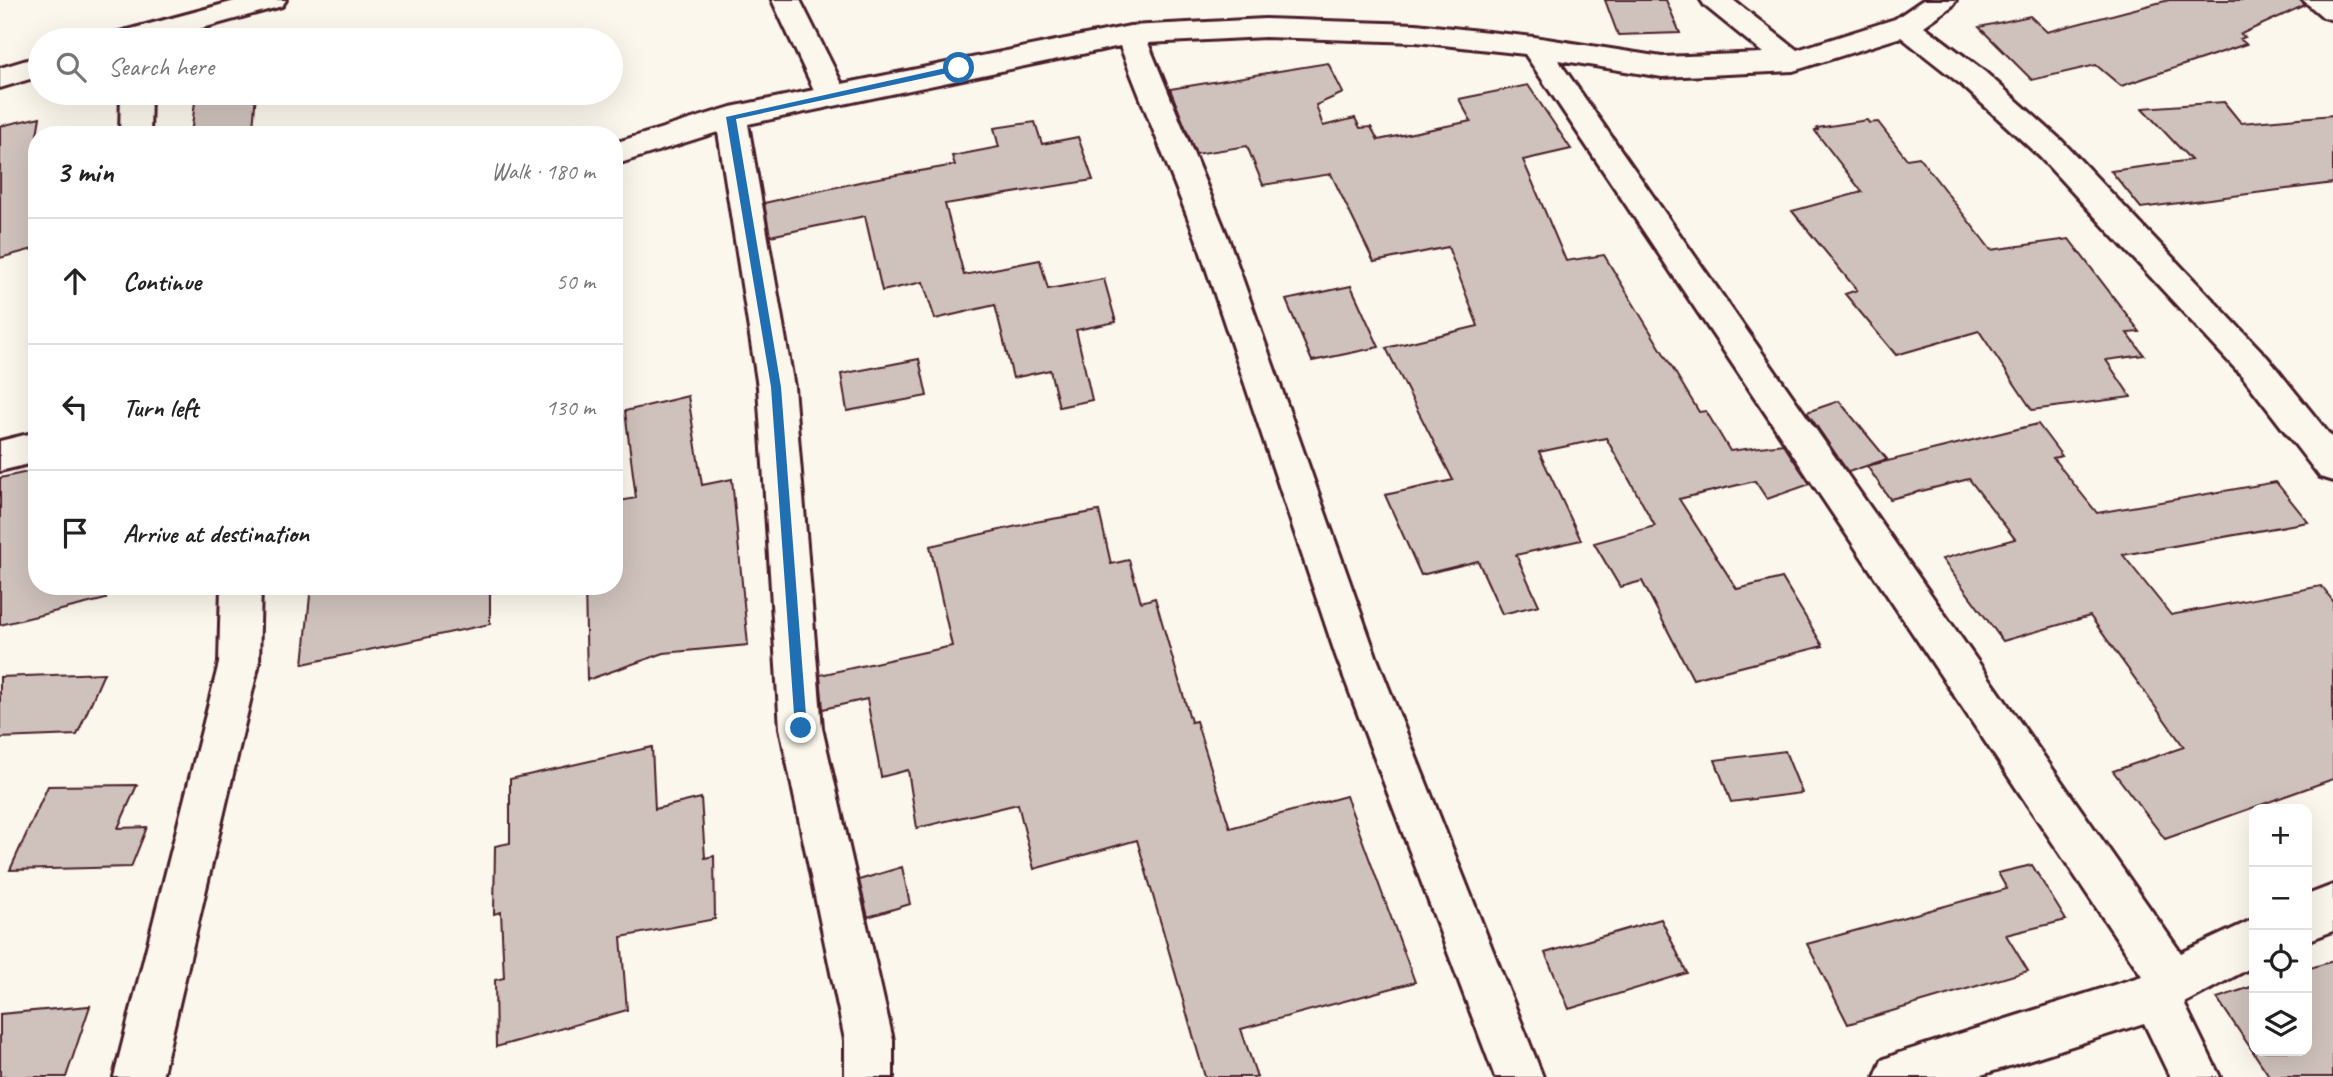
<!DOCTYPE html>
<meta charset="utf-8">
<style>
body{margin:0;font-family:Caveat,sans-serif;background:#f2f2f2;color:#222}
.controls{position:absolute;right:21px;bottom:21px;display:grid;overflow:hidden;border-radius:14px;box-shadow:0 7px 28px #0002}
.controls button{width:63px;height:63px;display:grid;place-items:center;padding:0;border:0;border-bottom:2px solid #e0e0e0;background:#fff;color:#222;font:35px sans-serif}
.stop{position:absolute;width:21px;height:21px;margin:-16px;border:5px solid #1f6fb2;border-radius:50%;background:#fff}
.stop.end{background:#1f6fb2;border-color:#fff;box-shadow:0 2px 7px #0008}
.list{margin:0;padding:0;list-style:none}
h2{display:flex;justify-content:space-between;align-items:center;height:91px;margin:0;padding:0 28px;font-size:30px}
h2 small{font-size:23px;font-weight:400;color:#767676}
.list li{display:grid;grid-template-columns:46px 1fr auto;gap:21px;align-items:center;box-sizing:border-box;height:126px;padding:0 28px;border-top:2px solid #e0e0e0}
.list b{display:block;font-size:26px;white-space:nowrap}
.list em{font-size:23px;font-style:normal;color:#767676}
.icon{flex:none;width:38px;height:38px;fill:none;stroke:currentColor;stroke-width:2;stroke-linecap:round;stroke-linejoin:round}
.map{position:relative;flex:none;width:2333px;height:1077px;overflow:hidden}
.search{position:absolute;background:#fff;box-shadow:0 7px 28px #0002;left:28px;top:28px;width:595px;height:77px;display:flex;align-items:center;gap:18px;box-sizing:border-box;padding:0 24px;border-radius:38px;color:#767676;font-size:26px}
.panel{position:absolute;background:#fff;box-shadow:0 7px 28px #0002;left:28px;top:126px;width:595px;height:469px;border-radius:28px}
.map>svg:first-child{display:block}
</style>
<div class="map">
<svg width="2333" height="1077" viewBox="0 0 2333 1077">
<rect width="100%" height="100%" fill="#fbf7ec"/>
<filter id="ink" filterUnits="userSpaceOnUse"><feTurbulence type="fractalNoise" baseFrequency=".0143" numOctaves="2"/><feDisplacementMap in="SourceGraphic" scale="14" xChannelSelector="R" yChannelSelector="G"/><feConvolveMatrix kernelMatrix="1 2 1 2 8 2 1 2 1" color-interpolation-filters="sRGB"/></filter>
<g filter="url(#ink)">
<path fill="#cfc2bc" stroke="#4a1f2b" stroke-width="2" d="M1605,0H1666L1680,33L1618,35Z
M2169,0H2300L2305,5L2241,34L2245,37L2240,39L2246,44L2121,86L2096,65L2032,80L1979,27L2030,16L2047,32Z
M1328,63L1343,93L1316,105L1323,126L1355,118L1360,128L1371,127L1378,140L1471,121L1459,99L1528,85L1571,149L1523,160L1566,261L1604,255L1699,412L1706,411L1730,451L1783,444L1810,484L1767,499L1755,481L1679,499L1737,589L1782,578L1823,646L1693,679L1642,581L1620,587L1594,543L1655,526L1606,438L1539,452L1581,540L1516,555L1539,605L1502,614L1478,561L1421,575L1385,495L1453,480L1386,348L1478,326L1448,247L1374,262L1331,174L1263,185L1247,146L1196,154L1170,89Z
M196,93H256L253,128L217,135H191Z
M2224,102L2241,123L2333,115V183L2141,208L2111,171L2191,160L2142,108Z
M40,117L37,135V248L0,258V126Z
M1867,120L1869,123L1878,122L1907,159L1919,157L1991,250L2069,239L2140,332L2127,333L2144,355L2106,360L2131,397L2032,410L1979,331L1896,355L1845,294L1857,290L1792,211L1862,192L1815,131L1818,130L1817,128Z
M1035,122L1042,144L1078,137L1093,180L945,204L964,275L1040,260L1048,289L1104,279L1116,322L1076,330L1092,400L1059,407L1050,370L1013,378L995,305L935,319L923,282L882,291L865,216L770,236L764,203L873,179L955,165L952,156L999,147L994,128Z
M1351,286L1379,347L1312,361L1286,300Z
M919,359L927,396L847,411L841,374Z
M688,396L702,485L732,479L748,645L664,653L587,680L585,586H614V502L636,498L625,411Z
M1839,401L1887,459L1848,472L1807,412Z
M2038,424L2062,456L2053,458L2097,513L2276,482L2308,522L2123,555L2171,615L2321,586L2333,601V779L2165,839L2113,771L2184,747L2090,616L2003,641L1942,559L2015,539L1969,479L1890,499L1867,466Z
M37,470V586H104L106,599L0,625V478Z
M1099,511L1111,564L1129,560L1141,602L1155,598L1191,722L1196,721L1230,828L1346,796L1415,982L1241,1029L1257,1077H1205L1137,840L1034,869L1018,804L917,828L908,770L881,777L867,699L823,709L820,675L952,646L930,546L1035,522Z
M311,586H490V624L303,664Z
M104,673L77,735L0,738V677Z
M652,747L655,809L701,798L705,858L714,856L715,919L621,937L627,1010L496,1047L495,980L504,978L501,912L494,914L495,846L510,843V779Z
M1785,751L1802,793L1731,802L1715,760Z
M137,785L118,828L147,827L131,867L10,870L48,786Z
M2032,865L2066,920L2006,935L2028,971L1848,1024L1807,944L2007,889L1998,873Z
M902,867L910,904L868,917L859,880Z
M1661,919L1687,973L1569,1009L1545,953Z
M2333,961V1077H2270L2217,998L2254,986V1051H2307V969Z
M90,1006L66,1077H0V1014Z"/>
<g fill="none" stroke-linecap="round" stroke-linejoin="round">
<g stroke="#4a1f2b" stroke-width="6">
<path id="minor" d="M239,0H286L282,6L159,40H111L116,33Z
M772,0H800L842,84L1130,26L1265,19L1416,24L1534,37L1662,57L1763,53L1705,6L1701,0H1733L1797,50L1895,19L1923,0H1956L1952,6L1924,26L1985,72L2062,141L2267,357L2333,439V481L2320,477L2243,377L2040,157L1963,86L1901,37L1793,71L1662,77L1558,60L2181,953L2254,919V966L2184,1003L2220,1077H2170L2144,1023L1975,1077H1875L1882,1060L1899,1053L2142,976L1525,54L1416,42L1265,37L1148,43L1228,238L1376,656L1543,1077H1495L1336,656L1196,238L1120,46L748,124L794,387L822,728L893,1040V1077H845V1040L780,728L758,387L718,132L614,165V143L731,107L814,90Z
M2303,0H2333V20L2323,17Z
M40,56V76L0,88V68Z
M121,93H151L150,135H120Z
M37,432V462L0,471V441Z
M221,586H261L259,663L162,1077H114L219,663Z
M2333,885V931L2307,941V895Z"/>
</g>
<use href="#minor" fill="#fbf7ec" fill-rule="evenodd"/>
</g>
</g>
<path fill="#1f6fb2" d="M959,65L962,66V70L736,119L781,387L807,728L801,734L795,728L771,387L726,117Z"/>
</svg>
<div class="controls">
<button>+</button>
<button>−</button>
<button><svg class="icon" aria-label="locate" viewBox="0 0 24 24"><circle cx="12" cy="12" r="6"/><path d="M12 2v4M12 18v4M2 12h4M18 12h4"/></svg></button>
<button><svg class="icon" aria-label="layers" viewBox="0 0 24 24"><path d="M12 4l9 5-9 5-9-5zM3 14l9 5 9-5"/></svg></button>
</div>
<div class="stop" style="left:959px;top:68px"></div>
<div class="stop end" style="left:801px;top:728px"></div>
<div class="search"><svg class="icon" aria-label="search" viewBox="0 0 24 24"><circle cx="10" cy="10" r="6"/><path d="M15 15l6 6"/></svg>Search here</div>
<section class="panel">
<h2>3 min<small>Walk · 180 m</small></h2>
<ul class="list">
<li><svg class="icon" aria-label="ahead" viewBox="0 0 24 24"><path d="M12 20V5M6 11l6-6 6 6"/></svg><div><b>Continue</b></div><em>50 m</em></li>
<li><svg class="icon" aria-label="left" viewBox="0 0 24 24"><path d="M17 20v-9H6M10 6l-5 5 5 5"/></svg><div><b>Turn left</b></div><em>130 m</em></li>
<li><svg class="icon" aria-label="arrive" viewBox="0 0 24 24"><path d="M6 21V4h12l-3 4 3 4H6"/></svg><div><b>Arrive at destination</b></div></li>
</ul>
</section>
</div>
